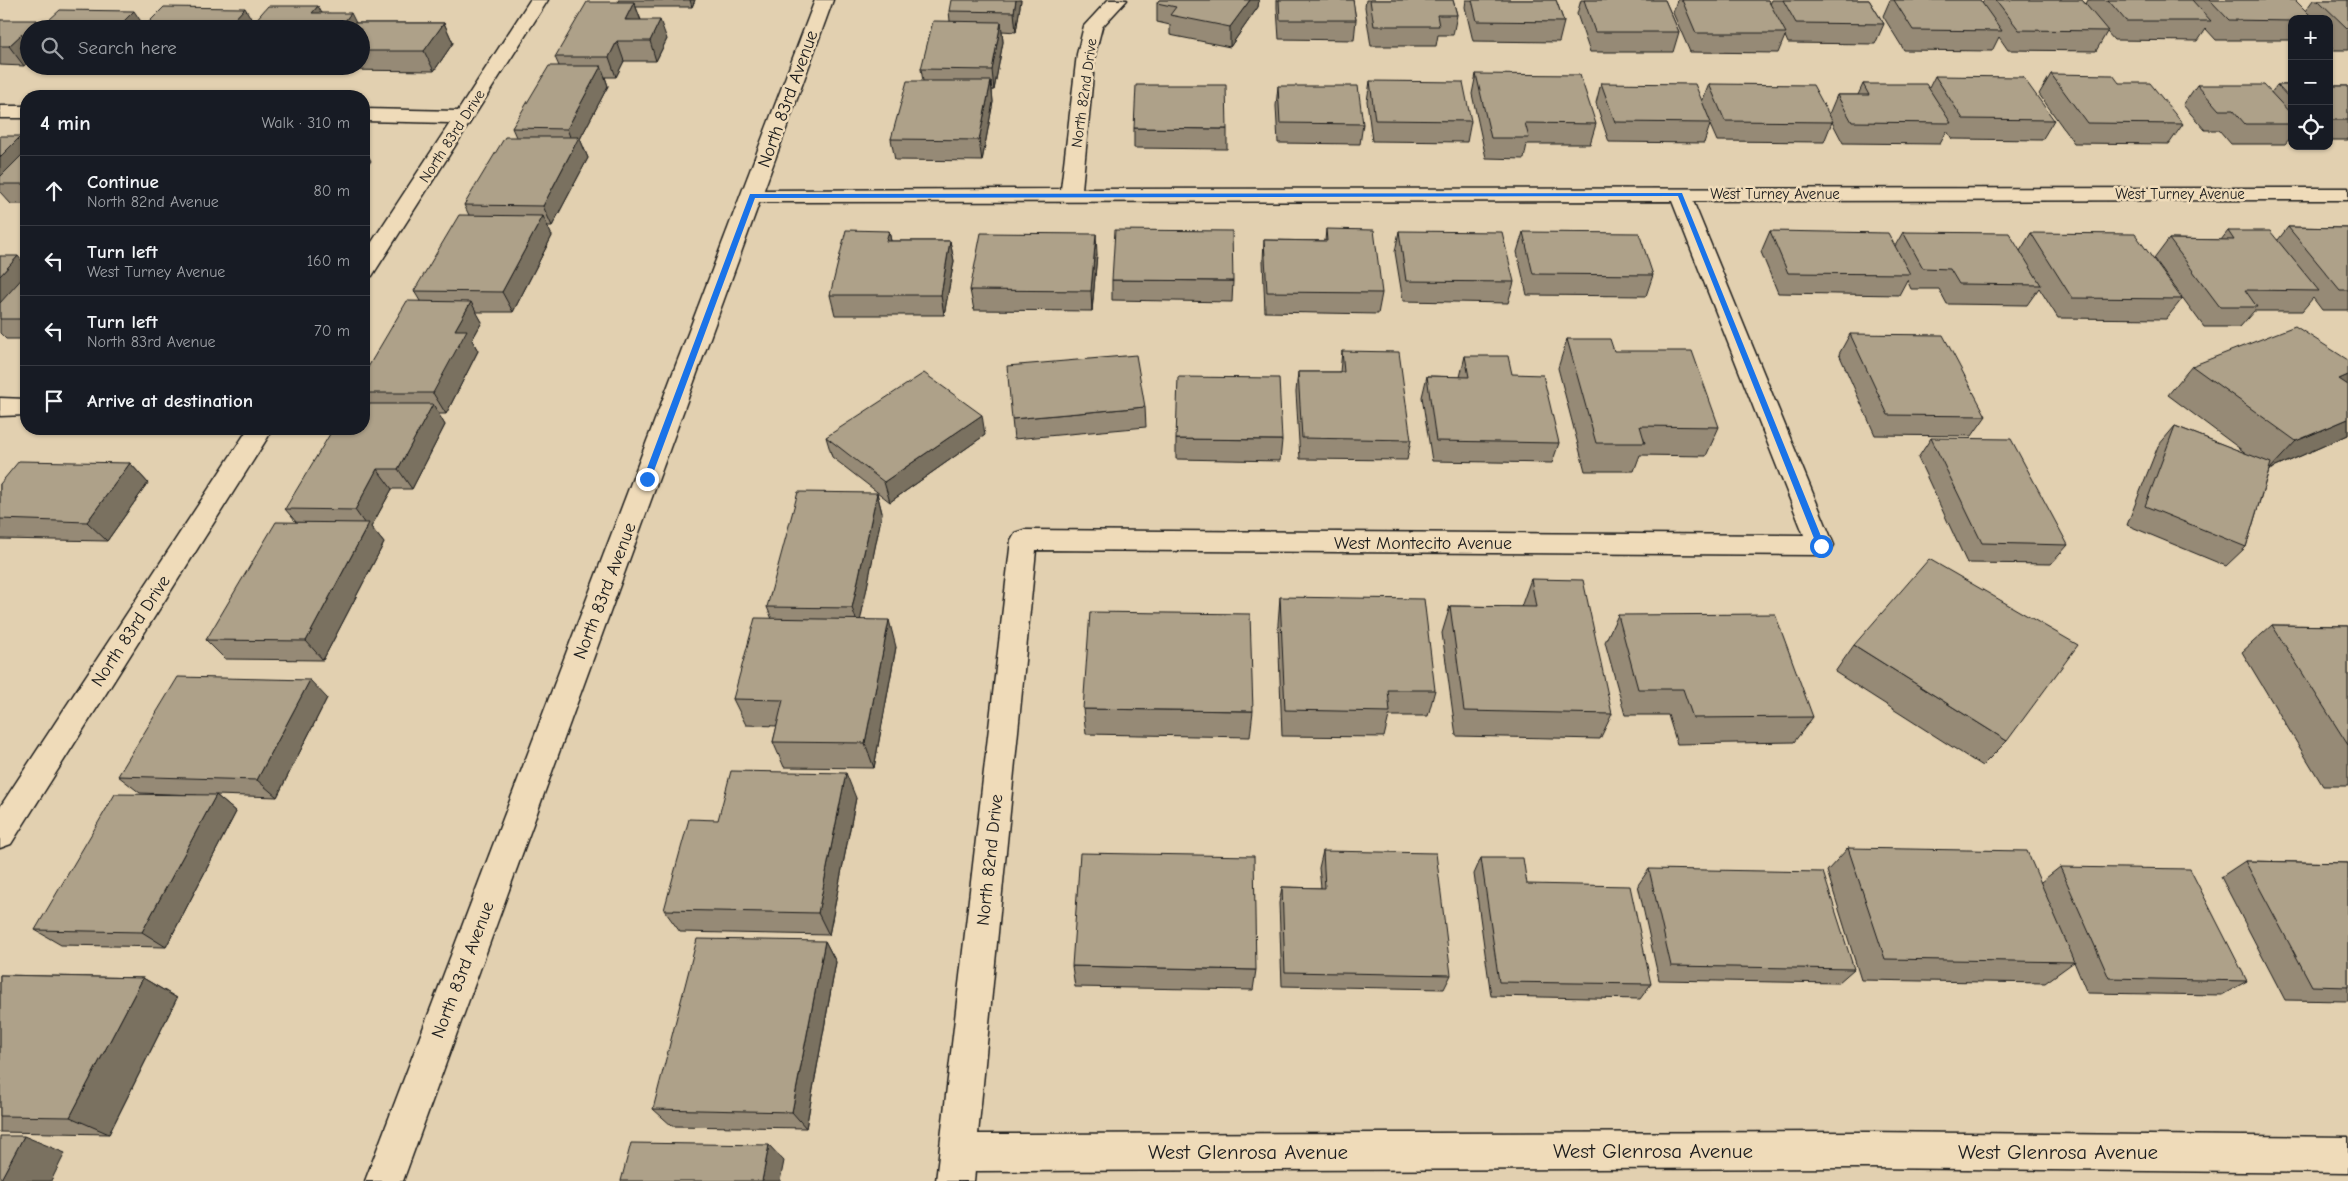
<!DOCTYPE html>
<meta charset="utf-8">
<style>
body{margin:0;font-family:"Comic Neue",sans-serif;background:#20242c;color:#f1f3f6}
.controls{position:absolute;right:15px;top:15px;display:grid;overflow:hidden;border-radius:10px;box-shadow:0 1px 4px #0004}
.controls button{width:45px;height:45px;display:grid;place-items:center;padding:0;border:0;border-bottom:1px solid #363941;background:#171b24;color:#f1f3f6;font:25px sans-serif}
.stop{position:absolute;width:15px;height:15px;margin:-11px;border:4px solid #1a73e8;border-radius:50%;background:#fff}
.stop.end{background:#1a73e8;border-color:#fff;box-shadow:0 1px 5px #0008}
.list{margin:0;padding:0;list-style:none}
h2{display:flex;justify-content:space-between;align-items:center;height:65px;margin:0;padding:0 20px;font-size:21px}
h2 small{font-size:16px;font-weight:400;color:#9ea1a6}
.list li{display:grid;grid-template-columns:32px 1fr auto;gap:15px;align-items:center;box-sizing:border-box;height:70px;padding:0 20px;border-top:1px solid #363941}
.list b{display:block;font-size:19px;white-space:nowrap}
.list p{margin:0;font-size:16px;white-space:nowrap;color:#9ea1a6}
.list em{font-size:16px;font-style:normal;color:#9ea1a6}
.icon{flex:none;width:28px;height:28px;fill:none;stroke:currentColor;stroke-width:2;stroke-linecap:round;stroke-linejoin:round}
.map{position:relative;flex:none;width:2348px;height:1181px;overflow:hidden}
.search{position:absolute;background:#171b24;box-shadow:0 1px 4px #0004;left:20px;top:20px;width:350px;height:55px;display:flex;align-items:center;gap:12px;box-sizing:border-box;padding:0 18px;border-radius:28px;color:#9ea1a6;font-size:19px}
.panel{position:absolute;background:#171b24;box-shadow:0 1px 4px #0004;left:20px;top:90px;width:350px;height:345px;border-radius:20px}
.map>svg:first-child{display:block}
</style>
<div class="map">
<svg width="2348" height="1181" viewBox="0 0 2348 1181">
<rect width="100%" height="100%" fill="#e2d0b0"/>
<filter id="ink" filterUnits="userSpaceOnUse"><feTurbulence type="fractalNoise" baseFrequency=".02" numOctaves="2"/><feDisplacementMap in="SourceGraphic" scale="10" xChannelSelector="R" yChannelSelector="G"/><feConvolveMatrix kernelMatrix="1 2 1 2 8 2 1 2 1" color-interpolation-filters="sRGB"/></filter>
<g filter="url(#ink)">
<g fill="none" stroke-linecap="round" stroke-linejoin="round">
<g stroke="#1c1c1c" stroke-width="3">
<path id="street" d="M530,0H548L372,276L364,278V254L450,123L364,121V109L458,111Z
M1108,0H1127L1102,27L1095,54L1082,189L2348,188V200L1693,201L1834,545L1830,552L1821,555L1036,550L978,1134L1867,1132L2348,1137V1173L1867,1168L975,1171L974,1181H936L1011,540L1015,533L1024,530L1804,535L1672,201L752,202L745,200L742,196L745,192L752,190L1061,189L1077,54L1084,26Z
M0,106H26V118H0Z
M0,398L26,399V415L0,416Z
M248,429H273L11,844L0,848V807Z"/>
</g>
<g stroke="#1c1c1c" stroke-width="3">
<path id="secondary" d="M815,0H833L403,1181H365Z"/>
</g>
<use href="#street" fill="#efdbb9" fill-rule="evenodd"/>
<use href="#secondary" fill="#efdbb9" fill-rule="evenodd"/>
</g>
<path fill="#968a76" stroke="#1c1c1c" d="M618,0H695L692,7H636L641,20L667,39L656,61H624L616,77H605L608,86L580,139L588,158L552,226H547L552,236L513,312H476L482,322L472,340L478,351L446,414H438L445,425L412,489H392L371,527L384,543L323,660L225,659L206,640L296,522L285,509L364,429V374L420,301L414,291L469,215L464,205L516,137L512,128L559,66L555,57L619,2Z
M1021,0L1016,32L1002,31L1003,42L994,90H992L993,102L982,161L895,160L891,139L923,81L921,69L950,21L949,11Z
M1159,0H1259L1258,7L1230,47L1170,35V25L1157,22V3Z
M1277,0H1353L1356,20L1354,40L1279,39L1277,8Z
M1366,0H1453L1457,15L1453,35H1438L1436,46H1371L1365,7Z
M1466,0H1556L1564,22L1559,42L1473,41L1465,7Z
M1581,0H1665L1679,32L1673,52H1590L1577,14Z
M1677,0H1768L1770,4L1772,0H1869L1884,24L1875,44L1788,43L1785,36L1778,53L1690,52L1673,13Z
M1890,0H1980L1982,4L1984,0H2082L2086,4L2088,0H2295L2305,11L2313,0H2348V50H2334L2329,45V19H2292V40H2216L2206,29L2198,41L2114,40L2107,32L2096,51L2008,50L1999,37L1992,51L1904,50L1883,16Z
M322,13L356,23H444L453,43L434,71L343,70L341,66H361V29H29V61L24,66L0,65V20L41,27L145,26L253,23Z
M35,66H112L111,67Z
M137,66H222L221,68Z
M240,66H336L333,70L242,69Z
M1476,74L1596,124L1590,144H1527L1524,159L1486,158L1472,94Z
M2051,74L2119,83L2183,124L2169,144L2074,143L2039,94Z
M1935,76L2054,120L2042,140L1952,139L1947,131L1940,144L1843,143L1832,122L1824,142L1717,141L1710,125L1704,143L1609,142L1596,103L1601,83L1702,102L1709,84L1829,114L1837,95H1858L1863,84L1929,88Z
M1370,81L1471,121L1467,142L1372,141L1367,101Z
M2197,85L2271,93L2277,85H2292V138L2291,137L2285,144H2231L2219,130H2205L2183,105Z
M1278,86L1363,124L1360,144L1278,143L1276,106Z
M2329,86H2348V140H2329Z
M1134,128L1227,129V149L1134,148Z
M0,136L26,184V204H11L0,192Z
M2288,227L2348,228V310H2322L2313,298L2302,311H2254L2240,327H2204L2154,259L2169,239L2221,240L2228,231L2278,240Z
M1326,229L1382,293L1378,314L1265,312L1263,261L1264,240L1325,241Z
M889,231L891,241H950L954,261L944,315H835L830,295Z
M1399,231L1514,282L1508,303L1403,301L1395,252Z
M1770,231L1895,246L1903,232L2020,251L2031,233L2182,299L2166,319L2058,318L2039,288L2027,305L1947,304L1939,289H1911L1907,280L1899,295L1778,293L1761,252Z
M1523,232L1653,275L1646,296L1527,295L1517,252Z
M1097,254L1092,311L974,310L970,290Z
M0,256L26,266V339H6L0,333Z
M1112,280L1233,281L1232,302L1112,300Z
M1850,334L1986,416L1972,436L1875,435L1839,354Z
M1567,339L1614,351L1719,427L1706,456L1640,455L1634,471H1585L1558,368Z
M1342,351L1411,440L1407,460L1300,459L1296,392L1298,372H1340Z
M1465,356L1512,374L1559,443L1552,463L1432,461L1422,397L1427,376L1460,377Z
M2192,366L2348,384H2347L2348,385V435L2269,470L2246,547L2226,566L2127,525L2158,446L2175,426L2247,454L2168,395Z
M1145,407L1146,427L1014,439L1012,419Z
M985,435L890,502L832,457L826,437Z
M1931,438L2068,545L2051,564L1967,563L1918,458Z
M1176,439L1282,440L1280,461L1176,459Z
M130,463L148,483L107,541L0,539V484Z
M877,493L882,513L860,620L896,647L874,768L784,767L773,742L777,726L746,725L733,699L772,619L767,607Z
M1531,579L1612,714L1600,739L1456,736L1442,633L1450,606L1521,607Z
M1280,597L1435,690L1428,716H1389L1384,737L1282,736L1278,624Z
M1618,615L1813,717L1794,742L1677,744L1668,715H1625L1605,642Z
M2272,625L2348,626V786H2323L2242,652Z
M1854,645L2007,741L1982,766L1835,672Z
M327,698L277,797L216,795L236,812L166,947L61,945L35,930L197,795L140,793L118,776Z
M1083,709L1253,711L1250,737L1086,734Z
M856,798L829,935L680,932L664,910L718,820Z
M1848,848L2041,882L2060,867L2247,981L2222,995L2087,993L2074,962L2045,983L1861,980L1827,871Z
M1323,851L1451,975L1444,989L1282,986L1279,903L1282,887L1321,888L1319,868Z
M1481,858L1527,884L1651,984L1640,999L1491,996L1474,874Z
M2245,861L2348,863V1001L2285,1000L2221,877Z
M1649,869L1854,969L1838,983L1659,980L1638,885Z
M825,941L836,962L806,1128L672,1126L653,1109Z
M1072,966L1256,970L1253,990L1075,987Z
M0,975L143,978L177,998L109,1134L0,1132Z"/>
<path fill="#7a7160" stroke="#1c1c1c" d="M690,0H695L692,7Z
M1016,0H1021L1016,32L1014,12Z
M1250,0H1259L1258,7L1230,47V27Z
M634,2L641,21L625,20Z
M318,6L329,26L312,13Z
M245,8L256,27L255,29H225Z
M134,11L146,29H116Z
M351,13L359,29H339Z
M37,20L43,29H29V47H20L29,58V61L24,66L9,46Z
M660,20L667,39L656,61L650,41Z
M1001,22L1003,42L994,90L992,70Z
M444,23L453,43L434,71L424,51Z
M617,41L624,61L616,77L609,57Z
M330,66H336L333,70Z
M601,66L608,86L580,139L588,158L552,226L543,206L574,147L567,129Z
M991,81L993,102L982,161L979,140Z
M21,136L26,143V167L0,183V157Z
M364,148L371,161L364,171Z
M543,216L552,236L513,312L502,292Z
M889,231L893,251L886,241Z
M1096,234L1097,254L1092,311L1091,291Z
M950,241L954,261L944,315L941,295Z
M18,256L26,266V288L0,317V276Z
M471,302L482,322L472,340L478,351L446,414L433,393L455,330Z
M2348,375V384L2334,398L2339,379Z
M433,404L445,425L412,489L398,469Z
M982,415L985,435L890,502L884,482Z
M2348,419V435L2269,470L2296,441Z
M130,463L148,483L107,541L87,522Z
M377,469L392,489L371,527L384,543L323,660L306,641L367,527L355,510Z
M877,493L882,513L859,627L852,608Z
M889,620L896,647L874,768L865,743Z
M310,680L327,698L277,797L257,780Z
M846,773L856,798L829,935L818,913Z
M216,795L236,812L166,947L142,932Z
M825,941L836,962L806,1128L792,1112Z
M143,978L177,998L109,1134L70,1117Z
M24,1136L65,1153L51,1181H0Z
M769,1145L784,1161L780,1181H762Z"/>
<path fill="#aea189" stroke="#1c1c1c" d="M951,0H1016L1014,12L949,11Z
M1159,0H1250L1230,27L1170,15L1176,7L1157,3Z
M1279,0H1353L1356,20H1280Z
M1370,0H1453L1457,15H1437L1439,26H1374Z
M1472,0H1556L1564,22L1477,21Z
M1584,0H1665L1679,32H1595Z
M1682,0H1768L1786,33H1696Z
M1783,0H1869L1884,24L1796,23Z
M1894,0H1980L2002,31L1913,30Z
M1996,0H2082L2108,31L2019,30Z
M2108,0H2192L2211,21H2126Z
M2210,0H2295L2314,19H2292V21L2229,20Z
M2318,0H2348V29Z
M587,2H634L625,20H660L650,41H617L609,57H555Z
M268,6H318L312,13H351L339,29H248Z
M164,7L245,8L225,29H142Z
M60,10L134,11L116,29H39Z
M0,20H37L9,46H0Z
M933,21L1001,22L992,70L921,69Z
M354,23H444L424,51H361V29H349Z
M29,39V47H20Z
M549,66H601L567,129L512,128Z
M1476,74L1580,75L1596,124L1525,123L1529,138H1491Z
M2051,74L2113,75L2119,83H2150L2183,124L2087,123Z
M1935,76L2023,77L2054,120L1963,119Z
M907,81H991L979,140L891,139Z
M1370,81L1463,82L1471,121L1375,120Z
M1601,83L1695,84L1711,123L1615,122Z
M1709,84L1813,85L1833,122L1725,121Z
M1863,84H1926L1951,123L1852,122L1837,95H1869Z
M1136,85H1226L1227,129L1134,128Z
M2197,85H2264L2292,115V124H2245L2233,110H2219Z
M2277,85H2292V101Z
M1278,86H1358L1363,124L1280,123Z
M2329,86H2348V120H2329Z
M0,136H21L0,157Z
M505,137H579L543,206L464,205Z
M26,151V184H0V177Z
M459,215L543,216L502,292L414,291Z
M2288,227L2348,228V290H2340Z
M1326,229L1374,230L1382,293L1267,292L1264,240L1327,241Z
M846,230L889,231L886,241H950L941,295H830Z
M1115,230L1232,231L1233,281L1112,280Z
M1399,231L1502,232L1514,282L1406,281Z
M1770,231L1888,233L1910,274L1788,273Z
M2228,231H2270L2319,291L2245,290L2257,307H2220L2169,239L2234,240Z
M1523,232L1639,233L1653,275L1533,274Z
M1903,232L2009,233L2041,285L1959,284L1950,269L1923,268Z
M981,233L1096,234L1091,291L970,290Z
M2031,233L2135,234L2182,299L2072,298Z
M0,256H18L0,276Z
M26,274V319H0V303Z
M407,301L471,302L455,330H467L433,393H364V374Z
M2295,326L2348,360V375L2339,379L2348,385V419L2296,441L2192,366Z
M1850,334L1943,335L1986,416L1888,415Z
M1567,339H1610L1614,351H1692L1719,427L1640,426L1645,443H1596Z
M1342,351L1399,352L1411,440L1302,438L1298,372H1344Z
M1136,355L1145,407L1012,419L1007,366Z
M1465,356H1508L1512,374L1543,375L1559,443L1436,441L1427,376L1469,377Z
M924,373L982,415L884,482L826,437Z
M1178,377L1279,378L1282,440L1176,439Z
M364,404H433L398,469H377L355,510L285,509L333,429H364Z
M2175,426L2271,463L2246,547L2145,506Z
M1931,438L2011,439L2068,545L1982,543Z
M19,461L130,463L87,522L0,519V484Z
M798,492L877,493L852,608L767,607Z
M276,522L369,523L306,641L206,640Z
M1929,559L2078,645L2007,741L1854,645Z
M1531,579L1583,580L1612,714L1464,711L1450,606L1536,607Z
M1280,597L1424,599L1435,690H1388L1390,712L1285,710Z
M1090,612L1250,614L1253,711L1083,709Z
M1775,614L1813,717L1693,718L1683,689H1638L1618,615Z
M755,618L889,620L865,743L773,742L783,700L733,699Z
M2272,625L2348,626V745Z
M178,677L310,680L257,780L118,776Z
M731,771L846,773L818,913L664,910L689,819L718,820Z
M115,794L216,795L142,932L35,930Z
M1848,848L2027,851L2075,962L1885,959Z
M1323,851L1436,853L1451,975L1285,972L1282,887L1325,888Z
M1080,853L1254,856L1256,970L1072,966Z
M1481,858H1523L1527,884L1630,886L1651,984L1499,982Z
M2245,861L2348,863V987L2312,986Z
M2060,867L2190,869L2247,981L2109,978Z
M1649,869L1823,872L1854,969L1671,966Z
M697,939L825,941L792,1112L653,1109Z
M0,975L143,978L70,1117L0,1116Z
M0,1136H24L0,1181Z
M631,1143L769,1145L762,1181H621Z"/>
</g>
<path fill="#1a73e8" d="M1682,193L1825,546L1824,548H1818L1817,546L1678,196L755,198L651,479L647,482L643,479L750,194Z"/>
<g text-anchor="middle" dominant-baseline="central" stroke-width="5" stroke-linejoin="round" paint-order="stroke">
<g font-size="15" fill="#1c1c1c" stroke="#efdbb9">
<text transform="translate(1084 93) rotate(-82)">North 82nd Drive</text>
<text transform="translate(452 136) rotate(-57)">North 83rd Drive</text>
<text x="1775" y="194">West Turney Avenue</text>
<text x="2180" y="194">West Turney Avenue</text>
</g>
<g font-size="18" fill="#1c1c1c" stroke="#efdbb9">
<text transform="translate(788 99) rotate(-70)">North 83rd Avenue</text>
<text x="1423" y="543">West Montecito Avenue</text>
<text transform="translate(605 591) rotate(-69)">North 83rd Avenue</text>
<text transform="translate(131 631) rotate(-57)">North 83rd Drive</text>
<text transform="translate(990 860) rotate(-84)">North 82nd Drive</text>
<text transform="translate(463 970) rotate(-69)">North 83rd Avenue</text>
</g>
<g font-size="21" fill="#1c1c1c" stroke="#efdbb9">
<text x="1653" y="1151">West Glenrosa Avenue</text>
<text x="1248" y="1152">West Glenrosa Avenue</text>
<text x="2058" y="1152">West Glenrosa Avenue</text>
</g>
</g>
</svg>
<div class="controls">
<button>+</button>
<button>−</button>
<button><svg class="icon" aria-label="locate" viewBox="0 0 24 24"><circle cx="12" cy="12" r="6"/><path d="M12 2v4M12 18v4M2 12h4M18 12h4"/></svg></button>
</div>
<div class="stop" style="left:1821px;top:546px"></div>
<div class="stop end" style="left:647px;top:479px"></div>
<div class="search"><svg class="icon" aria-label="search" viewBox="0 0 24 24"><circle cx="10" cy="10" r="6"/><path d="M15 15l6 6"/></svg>Search here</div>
<section class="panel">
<h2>4 min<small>Walk · 310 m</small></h2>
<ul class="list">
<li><svg class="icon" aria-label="ahead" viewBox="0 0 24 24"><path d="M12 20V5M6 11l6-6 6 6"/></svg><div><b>Continue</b><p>North 82nd Avenue</p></div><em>80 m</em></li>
<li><svg class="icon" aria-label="left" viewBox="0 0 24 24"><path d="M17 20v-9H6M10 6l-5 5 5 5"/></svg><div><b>Turn left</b><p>West Turney Avenue</p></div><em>160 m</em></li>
<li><svg class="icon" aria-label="left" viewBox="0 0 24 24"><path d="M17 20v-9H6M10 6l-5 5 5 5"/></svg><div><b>Turn left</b><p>North 83rd Avenue</p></div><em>70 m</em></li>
<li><svg class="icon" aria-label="arrive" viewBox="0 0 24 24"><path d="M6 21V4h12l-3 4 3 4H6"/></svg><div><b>Arrive at destination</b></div></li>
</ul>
</section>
</div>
